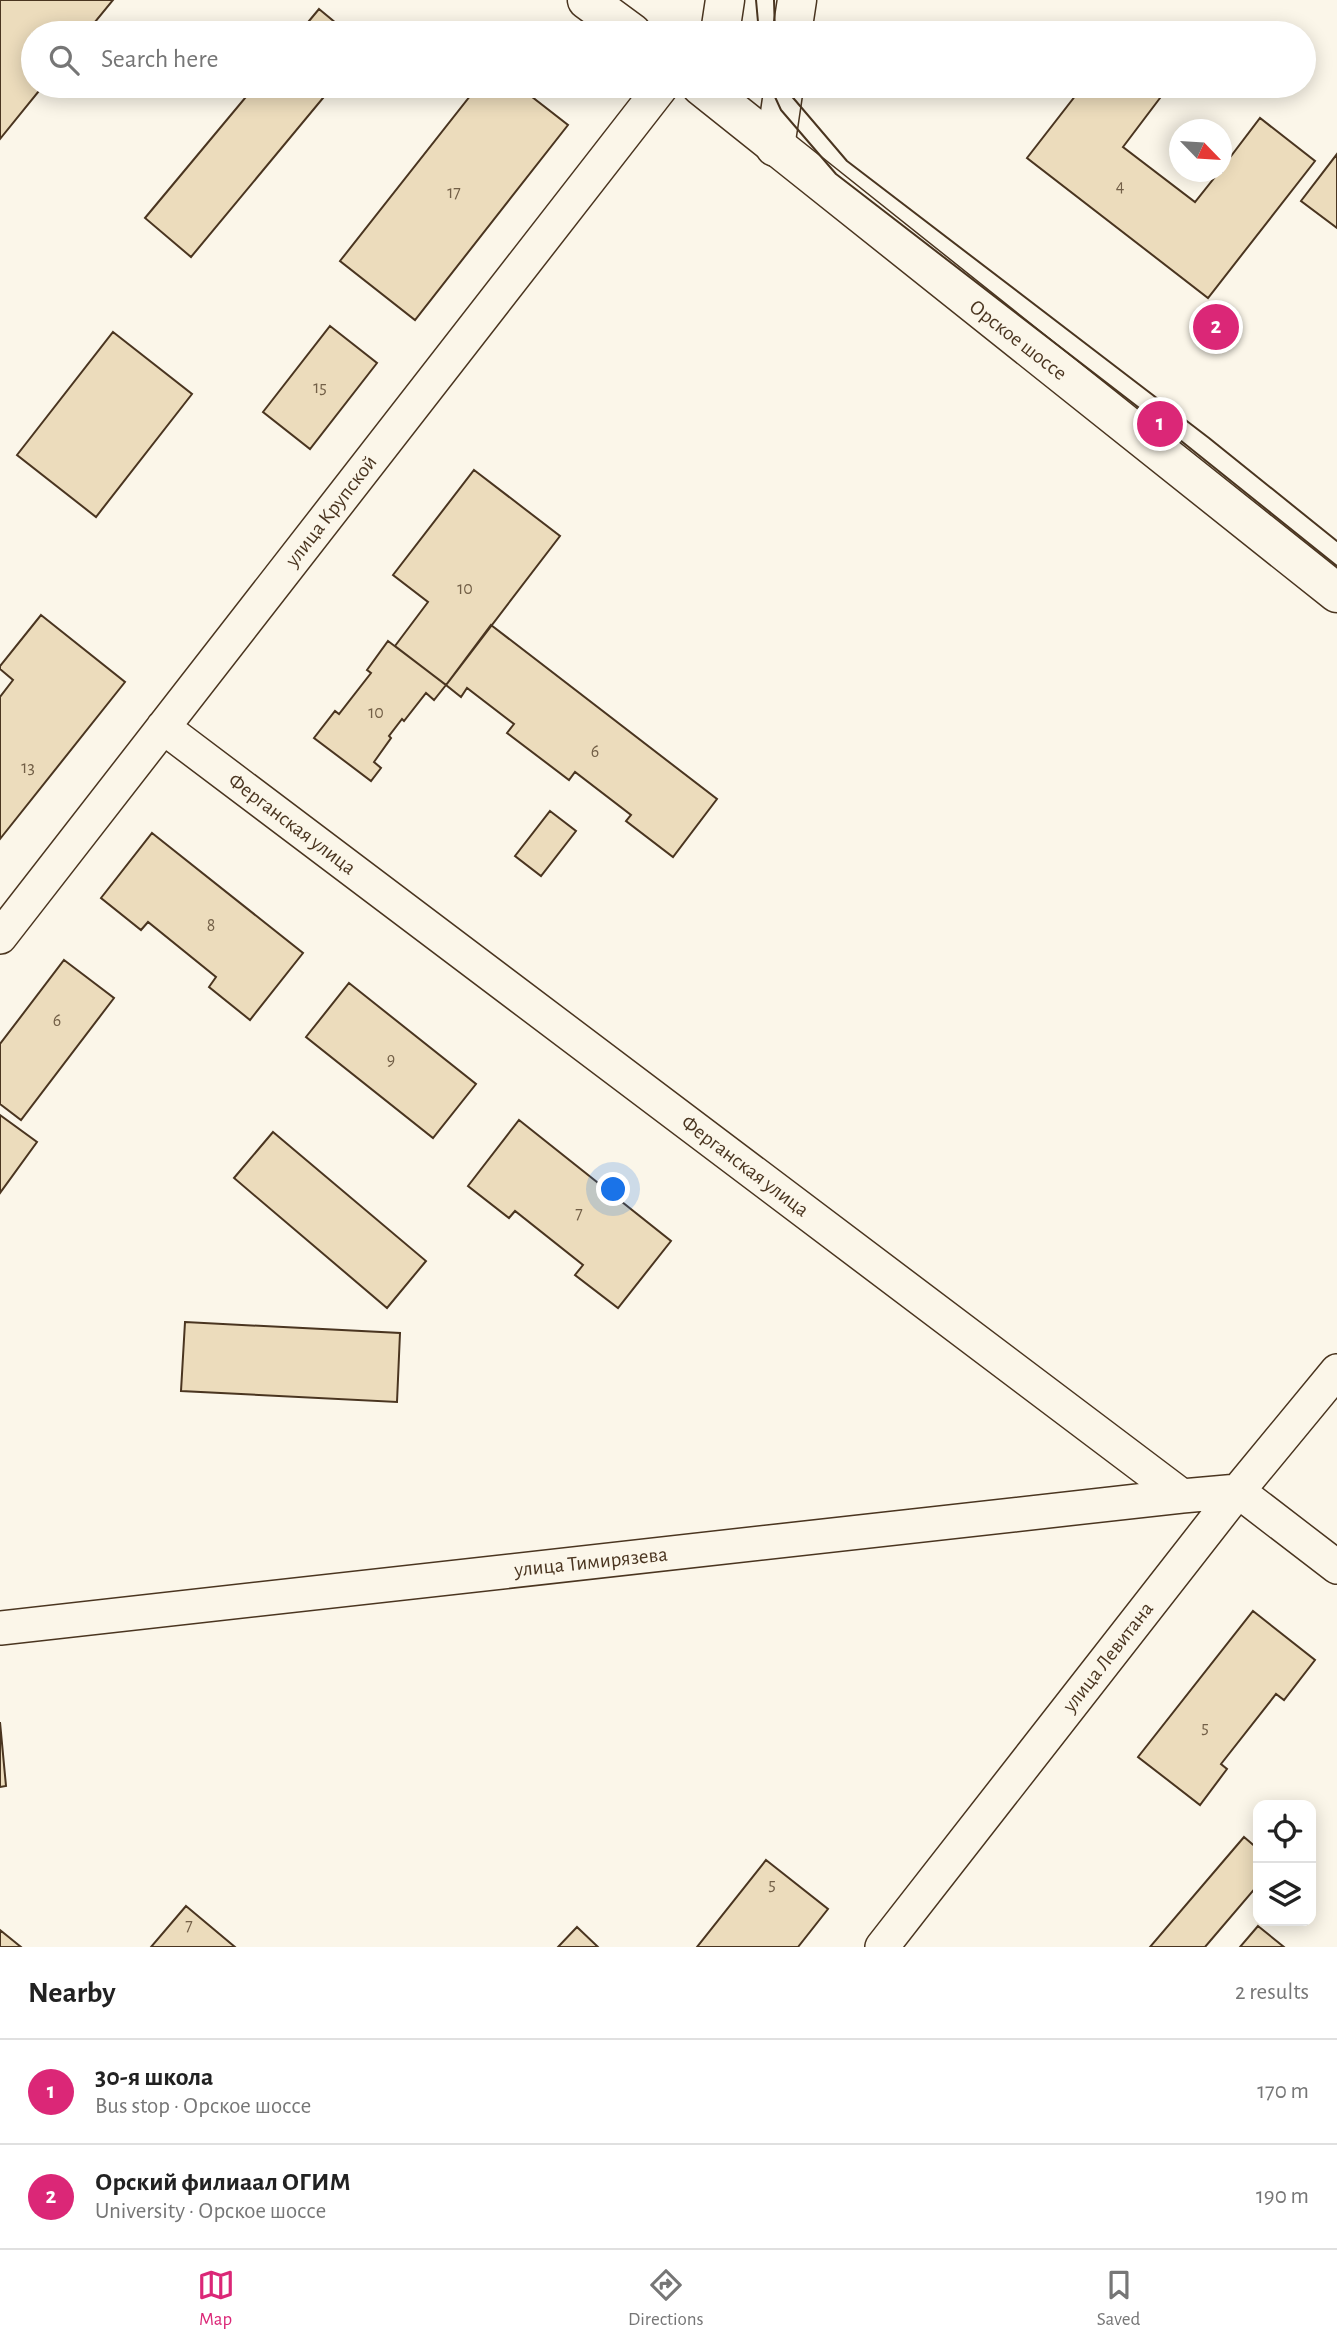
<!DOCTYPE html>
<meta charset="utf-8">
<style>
body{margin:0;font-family:"Alegreya Sans",sans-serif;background:#f2f2f2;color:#222}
.controls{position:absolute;right:21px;bottom:21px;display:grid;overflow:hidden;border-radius:14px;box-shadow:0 4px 18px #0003}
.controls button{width:63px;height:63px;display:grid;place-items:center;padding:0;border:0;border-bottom:2px solid #e0e0e0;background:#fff;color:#222;font:35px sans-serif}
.compass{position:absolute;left:1169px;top:119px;width:63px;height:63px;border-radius:50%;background:#fff;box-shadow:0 4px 18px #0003;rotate:115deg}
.you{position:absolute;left:614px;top:1190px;width:24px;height:24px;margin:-18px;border:5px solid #fff;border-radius:50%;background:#1a73e8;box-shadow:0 0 0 10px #1a73e833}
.badge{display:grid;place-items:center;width:46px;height:46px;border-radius:50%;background:#db2777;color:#fff;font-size:23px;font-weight:700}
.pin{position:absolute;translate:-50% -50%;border:4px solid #fff;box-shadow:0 2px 7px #0006}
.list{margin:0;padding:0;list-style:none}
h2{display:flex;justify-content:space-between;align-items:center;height:91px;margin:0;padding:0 28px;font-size:30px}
h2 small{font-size:23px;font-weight:400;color:#767676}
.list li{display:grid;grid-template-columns:46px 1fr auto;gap:21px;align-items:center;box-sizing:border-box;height:105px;padding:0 28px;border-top:2px solid #e0e0e0}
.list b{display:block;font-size:26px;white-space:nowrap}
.list p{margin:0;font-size:23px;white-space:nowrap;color:#767676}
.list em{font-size:23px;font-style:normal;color:#767676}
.icon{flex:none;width:38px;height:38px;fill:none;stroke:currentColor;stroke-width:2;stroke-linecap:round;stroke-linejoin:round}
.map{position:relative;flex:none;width:1337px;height:1947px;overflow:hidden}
.search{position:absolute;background:#fff;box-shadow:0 4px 18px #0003;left:21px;right:21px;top:21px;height:77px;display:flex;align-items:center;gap:18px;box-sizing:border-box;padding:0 24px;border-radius:38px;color:#767676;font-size:26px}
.sheet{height:301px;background:#fff}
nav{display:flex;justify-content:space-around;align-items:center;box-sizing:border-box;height:98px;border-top:2px solid #e0e0e0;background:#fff;font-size:19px;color:#767676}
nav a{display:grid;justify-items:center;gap:4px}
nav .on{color:#db2777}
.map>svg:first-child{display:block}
</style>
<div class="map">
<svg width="1337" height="1947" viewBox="0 0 1337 1947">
<rect width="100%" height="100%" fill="#fbf6e9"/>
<path fill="#ecdcbc" stroke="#4a3520" stroke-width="2" d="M0,0H113L86,33H33V86H43L0,139Z
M319,9L348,33H299Z
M255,86H333L191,257L145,218Z
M478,86H518L568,125L415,320L340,261Z
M1083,86H1152L1163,94L1123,147L1195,202L1219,172H1222V168L1260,118L1315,161L1208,298L1027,158Z
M1337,154V228L1301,201Z
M330,326L377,363L310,449L263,412Z
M113,332L192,394L96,517L17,455Z
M474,470L560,536L446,685L395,646L428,602L393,575Z
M41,615L125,682L0,839V697L13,680L0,669V666Z
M491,625L717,799L673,857L626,821L631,815L575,772L569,780L507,733L514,724L467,688L461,697L446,685Z
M388,641L446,685L434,700L426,693L404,721L402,719L389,736L391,738L374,762L381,768L371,781L314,738L335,711L339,714L371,673L367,670Z
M550,811L576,831L541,876L515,856Z
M152,833L303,953L250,1020L209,987L216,977L148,922L141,930L101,898Z
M64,960L114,998L21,1120L0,1104V1044Z
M349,983L476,1084L433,1138L306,1037Z
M0,1115L37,1142L0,1193Z
M519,1120L671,1241L618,1308L575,1275L583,1265L515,1211L509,1218L468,1186Z
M273,1132L426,1261L387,1308L234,1178Z
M185,1322L400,1333L397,1402L181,1391Z
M1253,1611L1315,1660L1284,1700L1276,1694L1221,1764L1227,1769L1200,1805L1138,1757Z
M0,1722L6,1786L0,1787Z
M1244,1837L1258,1849V1885L1205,1947H1150Z
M766,1860L828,1909L798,1947H697Z
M186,1906L235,1947H151Z
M1258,1926L1284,1947H1240Z
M577,1927L598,1947H558Z
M0,1930L21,1947H0Z"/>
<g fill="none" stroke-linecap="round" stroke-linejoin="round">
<g stroke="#4a3520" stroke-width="36">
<path id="minor" d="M163,727L1182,1496L1238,1491L1337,1567
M0,937L662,86
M0,1628L1182,1496
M882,1947L1238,1491L1337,1371"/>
</g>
<g stroke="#4a3520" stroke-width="41">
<path id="secondary" d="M720,33L725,0
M792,33L797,0
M775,147L784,86"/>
</g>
<g stroke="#4a3520" stroke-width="41">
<path id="primary" d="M587,0L632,33
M701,86L1337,593"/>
</g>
<use href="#minor" stroke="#fbf6e9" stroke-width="33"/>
<use href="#secondary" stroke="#fbf6e9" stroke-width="38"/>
<use href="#primary" stroke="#fbf6e9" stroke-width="38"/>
<path stroke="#4a3520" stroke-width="2" d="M756,0L759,33
M774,0L775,33
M770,86L781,110L836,174L1160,424L1337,566
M783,86L847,161L1209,438L1337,541"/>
</g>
<g text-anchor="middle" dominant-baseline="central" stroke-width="5" stroke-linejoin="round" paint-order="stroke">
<g font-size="18" fill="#725f47">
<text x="1120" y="187">4</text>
<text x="454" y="193">17</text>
<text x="320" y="388">15</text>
<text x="465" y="589">10</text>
<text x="376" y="713">10</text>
<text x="595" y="752">6</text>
<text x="28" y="768">13</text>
<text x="211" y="926">8</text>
<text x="57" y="1021">6</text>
<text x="391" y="1060">9</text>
<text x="579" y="1214">7</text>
<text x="1205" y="1728">5</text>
<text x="772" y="1885">5</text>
<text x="189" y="1926">7</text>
</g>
<g font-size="21" fill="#4a3520" stroke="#fbf6e9">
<text transform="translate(1018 340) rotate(38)">Орское шоссе</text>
<text transform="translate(331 511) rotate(-52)">улица Крупской</text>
<text transform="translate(292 824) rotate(37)">Ферганская улица</text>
<text transform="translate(745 1166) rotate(37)">Ферганская улица</text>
<text transform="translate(591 1562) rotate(-6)">улица Тимирязева</text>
<text transform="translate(1108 1657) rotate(-52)">улица Левитана</text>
</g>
</g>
</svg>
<div class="controls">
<button><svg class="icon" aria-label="locate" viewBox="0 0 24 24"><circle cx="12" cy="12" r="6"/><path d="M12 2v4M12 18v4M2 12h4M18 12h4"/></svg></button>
<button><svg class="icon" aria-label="layers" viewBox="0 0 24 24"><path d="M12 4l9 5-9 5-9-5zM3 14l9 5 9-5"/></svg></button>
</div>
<svg class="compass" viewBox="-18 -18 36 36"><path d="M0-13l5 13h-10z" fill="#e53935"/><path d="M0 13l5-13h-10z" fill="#767676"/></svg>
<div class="you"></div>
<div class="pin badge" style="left:1160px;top:424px">1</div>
<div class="pin badge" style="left:1216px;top:327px">2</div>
<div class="search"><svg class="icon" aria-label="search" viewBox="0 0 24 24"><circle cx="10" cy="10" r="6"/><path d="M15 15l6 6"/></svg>Search here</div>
</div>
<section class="sheet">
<h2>Nearby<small>2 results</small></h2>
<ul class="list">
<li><span class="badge">1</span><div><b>30-я школа</b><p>Bus stop · Орское шоссе</p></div><em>170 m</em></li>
<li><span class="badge">2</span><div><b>Орский филиаал ОГИМ</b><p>University · Орское шоссе</p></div><em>190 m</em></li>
</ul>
</section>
<nav>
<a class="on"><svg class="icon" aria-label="map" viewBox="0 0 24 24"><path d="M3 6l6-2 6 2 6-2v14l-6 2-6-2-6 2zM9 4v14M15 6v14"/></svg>Map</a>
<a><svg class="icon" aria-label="directions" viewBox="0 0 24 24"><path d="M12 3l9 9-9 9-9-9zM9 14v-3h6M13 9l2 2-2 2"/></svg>Directions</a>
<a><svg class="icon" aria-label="saved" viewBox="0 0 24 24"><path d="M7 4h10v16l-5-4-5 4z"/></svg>Saved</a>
</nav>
